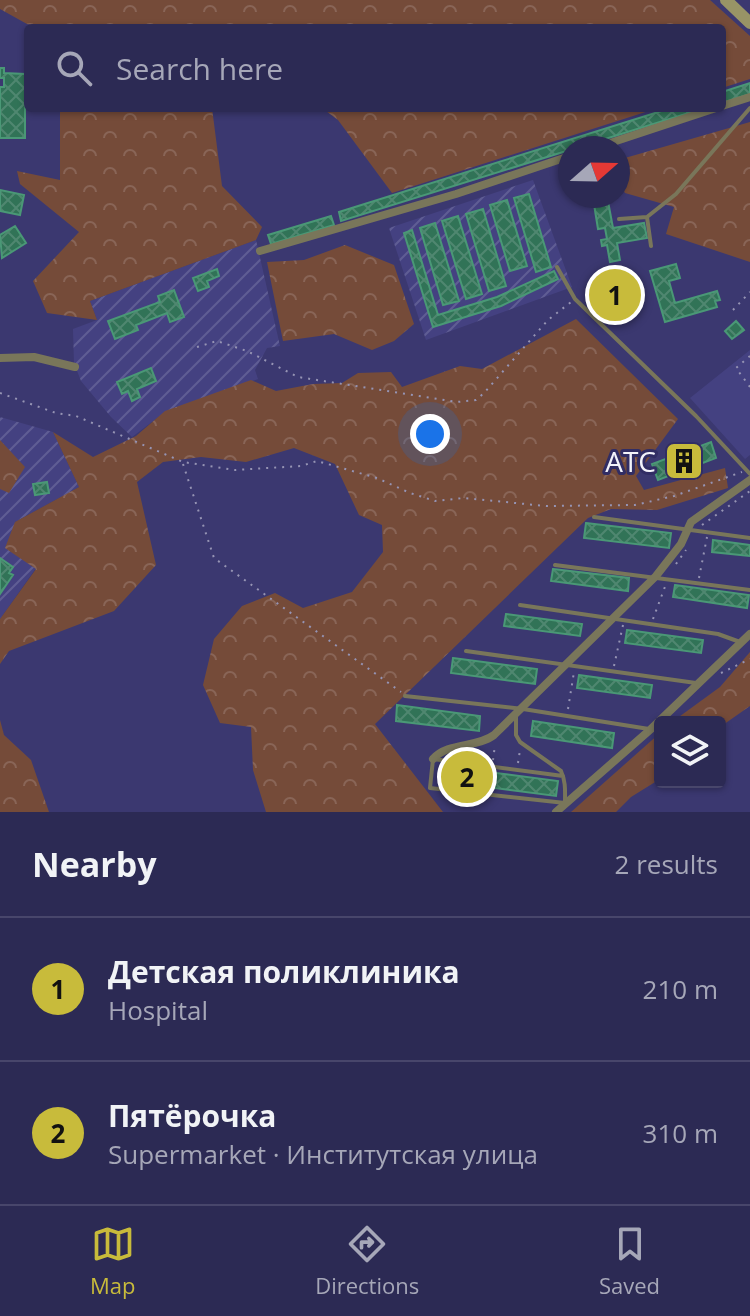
<!DOCTYPE html>
<meta charset="utf-8">
<style>
body{margin:0;font-family:"Open Sans",sans-serif;background:#34325a;color:#f1f3f6}
.controls{position:absolute;right:24px;bottom:24px;display:grid;overflow:hidden;border-radius:8px;box-shadow:0 2px 6px #0004}
.controls button{width:72px;height:72px;display:grid;place-items:center;padding:0;border:0;border-bottom:2px solid #48466b;background:#2c2a54;color:#f1f3f6;font:40px sans-serif}
.compass{position:absolute;left:558px;top:136px;width:72px;height:72px;border-radius:50%;background:#2c2a54;box-shadow:0 2px 6px #0004;rotate:70deg}
.you{position:absolute;left:430px;top:434px;width:28px;height:28px;margin:-20px;border:6px solid #fff;border-radius:50%;background:#1a73e8;box-shadow:0 0 0 12px #1a73e833}
.badge{display:grid;place-items:center;width:52px;height:52px;border-radius:50%;background:#c8bb3b;color:#111;font-size:26px;font-weight:700}
.pin{position:absolute;translate:-50% -50%;border:4px solid #fff;box-shadow:0 2px 8px #0006}
.list{margin:0;padding:0;list-style:none}
h2{display:flex;justify-content:space-between;align-items:center;height:104px;margin:0;padding:0 32px;font-size:34px}
h2 small{font-size:26px;font-weight:400;color:#a6a7b8}
.list li{display:grid;grid-template-columns:52px 1fr auto;gap:24px;align-items:center;box-sizing:border-box;height:144px;padding:0 32px;border-top:2px solid #48466b}
.list b{display:block;font-size:30px;white-space:nowrap}
.list p{margin:0;font-size:26px;white-space:nowrap;color:#a6a7b8}
.list em{font-size:26px;font-style:normal;color:#a6a7b8}
.icon{flex:none;width:44px;height:44px;fill:none;stroke:currentColor;stroke-width:2;stroke-linecap:round;stroke-linejoin:round}
.map{position:relative;flex:none;width:750px;height:812px;overflow:hidden}
.search{position:absolute;background:#2c2a54;box-shadow:0 2px 6px #0004;left:24px;right:24px;top:24px;height:88px;display:flex;align-items:center;gap:20px;box-sizing:border-box;padding:0 28px;border-radius:8px;color:#a6a7b8;font-size:30px}
.sheet{height:392px;background:#2c2a54}
nav{display:flex;justify-content:space-around;align-items:center;box-sizing:border-box;height:112px;border-top:2px solid #48466b;background:#2c2a54;font-size:22px;color:#a6a7b8}
nav a{display:grid;justify-items:center;gap:4px}
nav .on{color:#c8bb3b}
.map>svg:first-child{display:block}
</style>
<div class="map">
<svg width="750" height="812" viewBox="0 0 750 812">
<defs>
<pattern id="industrial-furrows" width="10" height="10" patternUnits="userSpaceOnUse" patternTransform="scale(2)"><rect width="10" height="10" fill="#444181"/><path d="M-1 1l2-2M0 10L10 0M9 11l2-2" fill="none" stroke="#5f5d94"/></pattern>
<pattern id="forest-crowns" width="20" height="18" patternUnits="userSpaceOnUse" patternTransform="scale(2)"><rect width="20" height="18" fill="#754b39"/><path d="M2 6a3 3 0 1 1 6 0M12 15a3 3 0 1 1 6 0" fill="none" stroke="#896557"/></pattern>
<pattern id="building-cross-hatch" width="8" height="8" patternUnits="userSpaceOnUse" patternTransform="scale(2)"><rect width="8" height="8" fill="#317357"/><path d="M0 0l8 8M0 8l8-8" fill="none" stroke="#4f8770"/></pattern>
</defs>
<rect width="100%" height="100%" fill="#3b3870"/>
<path fill="#444181" d="M750,350V455L745,459L690,398Z"/>
<path fill="url(#industrial-furrows)" d="M533,180L572,287L426,340L389,228Z
M256,240L280,346L267,348L255,370L258,379L165,412L132,437L111,417L81,381L74,363L73,329L97,320L90,301Z
M0,417L53,432L79,487L15,522L36,568L0,619Z"/>
<path fill="url(#forest-crowns)" d="M0,0H710L750,36V79L722,88V28H48L27,24L0,9Z
M60,108H212L222,186L262,227L256,240L90,301L97,320L47,313L33,281L79,232L20,184L17,171L60,180Z
M322,108H658L392,193L338,120Z
M750,122V262L666,234L674,207L625,193L618,179V160Z
M345,245L394,265L414,324L394,341L372,350L334,334L283,341L267,262L304,260Z
M576,319L678,419L636,476L644,490L725,468L728,488L657,510L611,509L588,518L375,724L443,812H266L253,770L251,727L220,723L203,685L214,639L242,606L275,593L303,608L352,592L383,552L382,525L359,515L335,464L294,448L246,462L201,457L163,462L137,482L156,565L114,611L9,651L0,664V619L36,569L5,548L15,522L79,487L53,432L93,457L136,436L165,411L251,380L276,391L313,384L342,383L358,373L391,372L402,387L460,366L482,369Z
M0,440L25,467L9,493L0,489Z
M750,652V706L720,727V722H672L720,687Z
M0,720L4,735L31,760L49,812H0Z
M660,733V779L631,797L616,812H571Z"/>
<path fill="url(#building-cross-hatch)" stroke="#4a9876" stroke-width="2" d="M0,68H4V73L25,74V138H0V87H4V78H0Z
M750,83V94L722,103V92Z
M671,108H705L341,221L339,212Z
M0,190L24,195L20,215L0,211Z
M529,194L551,267L536,272L514,198Z
M607,196L613,228L644,223L647,238L617,243L620,260L610,262L607,245L602,246L601,240L607,239L605,228L598,229L593,198Z
M507,200L527,266L510,271L490,205Z
M483,209L506,286L489,291L466,214Z
M331,216L334,225L271,244L268,235Z
M458,216L482,294L466,299L442,221Z
M435,223L459,301L443,305L420,228Z
M15,226L26,243L2,258L0,235Z
M412,230L438,315L497,297L554,271L558,279L501,306L433,327L404,233Z
M676,264L680,278L669,281L675,303L717,291L720,300L715,301L717,307L665,322L650,271Z
M217,269L219,276L207,281L209,287L198,291L193,278Z
M619,281L626,305L612,310L604,285Z
M174,290L184,317L170,322L167,313L136,325L138,330L115,339L108,321L160,302L158,296Z
M736,321L744,330L732,339L725,331Z
M151,368L156,381L137,389L140,397L132,401L128,391L122,394L117,382Z
M711,442L716,458L658,480L652,464Z
M47,482L49,493L35,495L33,484Z
M586,523L671,533L669,548L584,538Z
M713,540L750,545V556L712,552Z
M0,558L13,567L9,573L13,575L0,594Z
M553,569L629,578L628,591L551,581Z
M675,585L749,595L747,608L673,597Z
M506,614L582,624L580,636L504,626Z
M627,630L703,640L701,653L625,643Z
M453,658L537,669L535,684L451,673Z
M579,675L652,685L650,698L577,688Z
M397,705L480,716L479,731L396,721Z
M533,721L614,733L612,748L531,736Z
M441,766L558,781L556,796L440,781Z"/>
<g fill="none" stroke-linecap="round" stroke-linejoin="round">
<path stroke="#9694b4" stroke-width="2" stroke-dasharray="2 6" stroke-linecap="butt" d="M733,310L750,292
M197,347L217,341L247,351L298,377L457,402L476,400L484,393L548,320L571,302
M750,356L736,368L750,387
M0,393L56,413L76,416L183,462L235,470L301,466L317,461L377,478L410,493L435,501L464,498L546,506L635,505L674,496L742,472
M183,464L214,558L401,692
M702,525L750,491
M676,564L686,550
M699,578L707,537
M653,619L666,584
M614,666L623,625
M721,673L750,659
M568,709L574,672
M493,760L495,745
M518,763L520,750"/>
<path stroke="#79765a" stroke-width="4" d="M619,219L647,217
M651,246L647,217L676,194L750,108
M557,267L575,299L696,416L750,474
M594,517L750,538
M555,565L750,590
M520,605L718,634L740,642
M466,651L696,683
M405,696L523,709L649,729
M516,717V735L520,742L561,771C566,782 565,791 565,803L430,788L433,759L563,776"/>
<path stroke="#79765a" stroke-width="8" d="M722,106L750,97
M595,148L716,108
M260,251L456,194L570,156
M0,358L34,357L75,367
M433,759C448,742 477,748 494,735L656,576L681,544L691,522L750,480
M556,812L651,729L750,634"/>
<path stroke="#989466" stroke-width="12" d="M726,0L750,23"/>
</g>
<defs>
<g id="building-square" transform="scale(2)"><rect x="-9" y="-9" width="18" height="18" rx="4" fill="#c8bb3b" stroke="#312d64"/><path d="M-4-6H4V6H1V3H-1V6H-4ZM-2.5-4.3h1.7v1.8h-1.7ZM.8-4.3h1.7v1.8H.8ZM-2.5-1h1.7V.8h-1.7ZM.8-1h1.7V.8H.8Z" fill="#111"/></g>
</defs>
<g fill-rule="evenodd">
<use href="#building-square" x="684" y="461"/>
</g>
<g text-anchor="middle" dominant-baseline="central" stroke-width="6" stroke-linejoin="round" paint-order="stroke">
<g font-size="28" fill="#f3f3fa" stroke="#312d64" text-anchor="end">
<text x="656" y="461">АТС</text>
</g>
</g>
</svg>
<div class="controls">
<button><svg class="icon" aria-label="layers" viewBox="0 0 24 24"><path d="M12 4l9 5-9 5-9-5zM3 14l9 5 9-5"/></svg></button>
</div>
<svg class="compass" viewBox="-18 -18 36 36"><path d="M0-13l5 13h-10z" fill="#e53935"/><path d="M0 13l5-13h-10z" fill="#a6a7b8"/></svg>
<div class="you"></div>
<div class="pin badge" style="left:615px;top:295px">1</div>
<div class="pin badge" style="left:467px;top:777px">2</div>
<div class="search"><svg class="icon" aria-label="search" viewBox="0 0 24 24"><circle cx="10" cy="10" r="6"/><path d="M15 15l6 6"/></svg>Search here</div>
</div>
<section class="sheet">
<h2>Nearby<small>2 results</small></h2>
<ul class="list">
<li><span class="badge">1</span><div><b>Детская поликлиника</b><p>Hospital</p></div><em>210 m</em></li>
<li><span class="badge">2</span><div><b>Пятёрочка</b><p>Supermarket · Институтская улица</p></div><em>310 m</em></li>
</ul>
</section>
<nav>
<a class="on"><svg class="icon" aria-label="map" viewBox="0 0 24 24"><path d="M3 6l6-2 6 2 6-2v14l-6 2-6-2-6 2zM9 4v14M15 6v14"/></svg>Map</a>
<a><svg class="icon" aria-label="directions" viewBox="0 0 24 24"><path d="M12 3l9 9-9 9-9-9zM9 14v-3h6M13 9l2 2-2 2"/></svg>Directions</a>
<a><svg class="icon" aria-label="saved" viewBox="0 0 24 24"><path d="M7 4h10v16l-5-4-5 4z"/></svg>Saved</a>
</nav>
